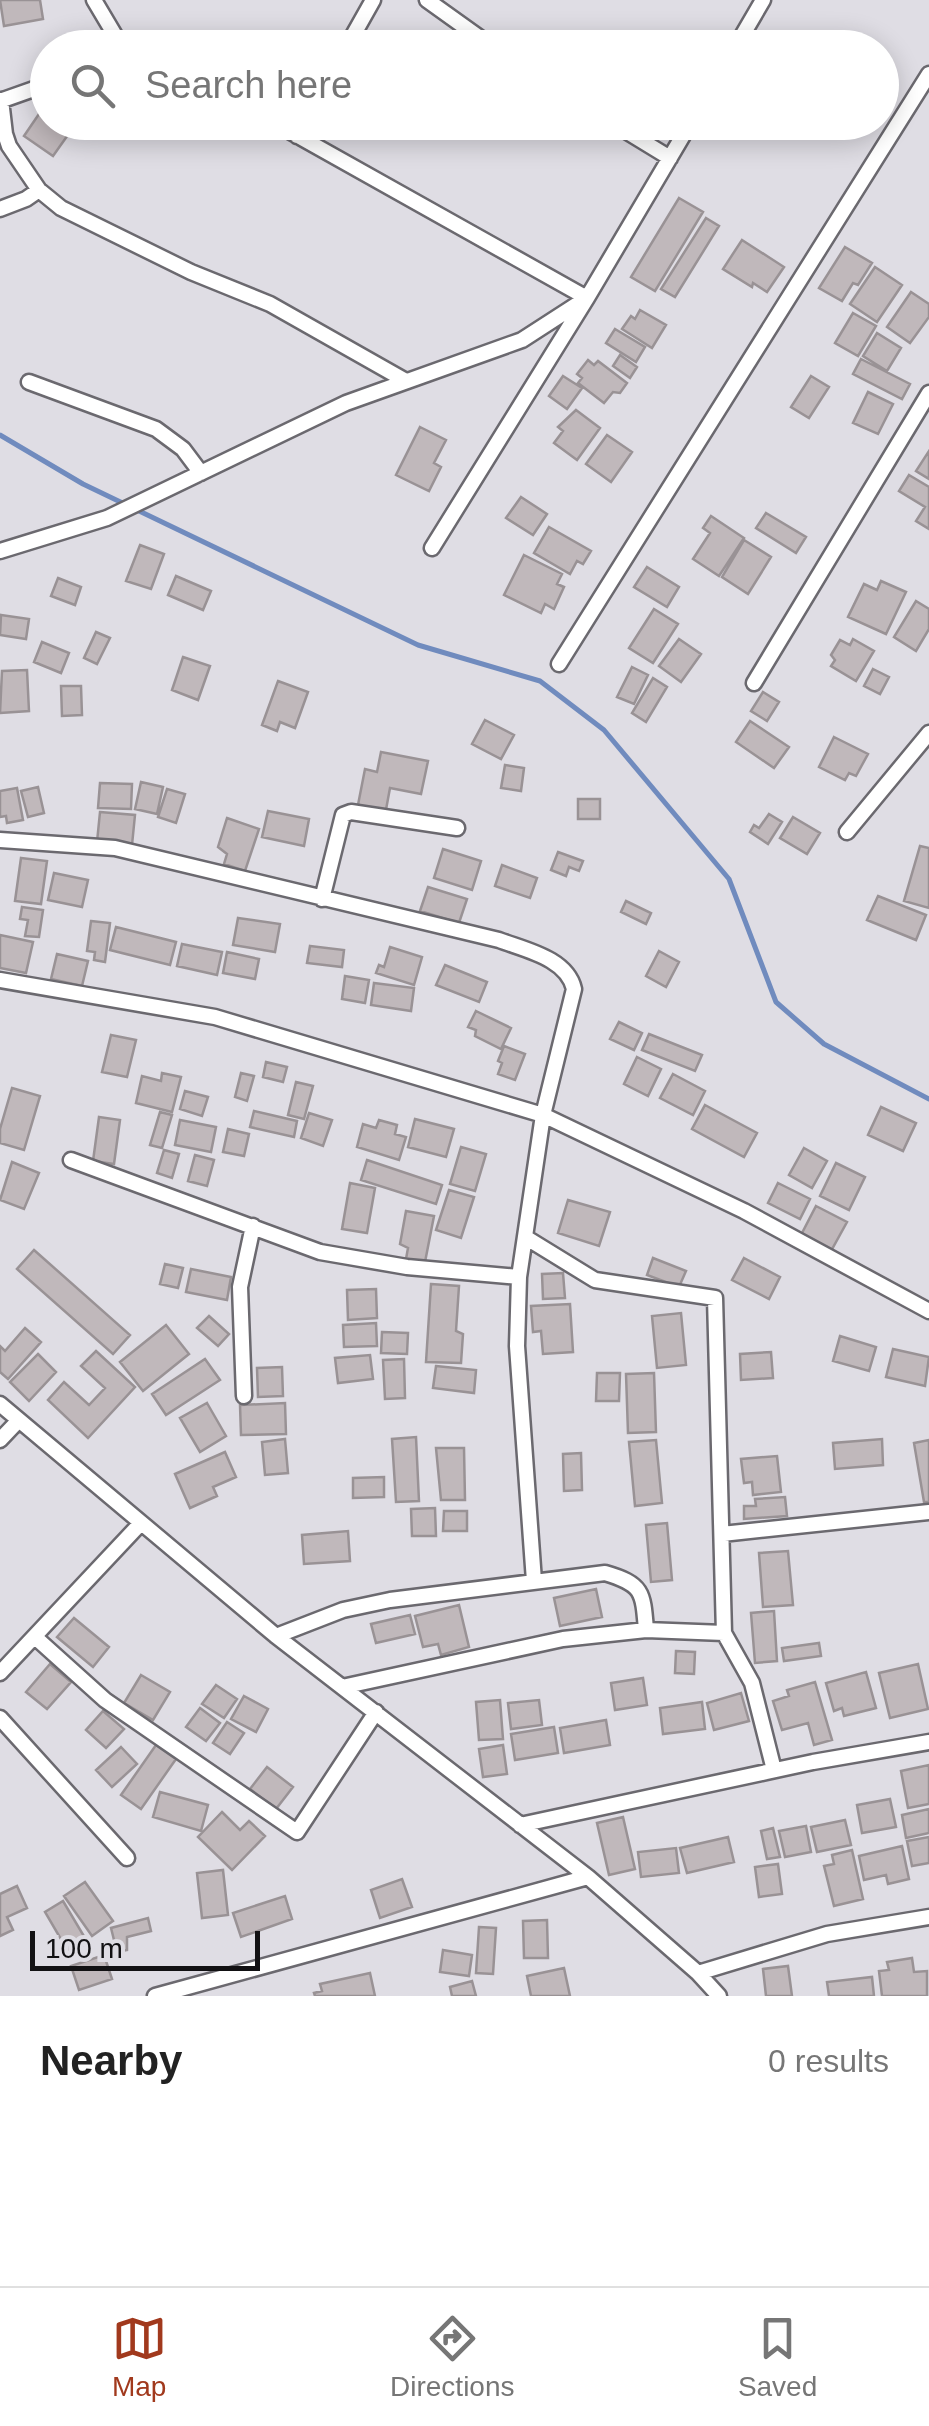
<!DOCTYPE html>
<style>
body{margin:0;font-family:Helvetica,sans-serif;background:#f6f6f6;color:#222}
.scale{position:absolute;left:30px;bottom:25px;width:230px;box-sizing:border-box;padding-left:10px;border:5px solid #121113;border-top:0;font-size:28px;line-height:35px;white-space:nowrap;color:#121113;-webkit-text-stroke:8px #dfdde4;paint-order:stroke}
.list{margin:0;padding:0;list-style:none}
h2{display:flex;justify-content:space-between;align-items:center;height:130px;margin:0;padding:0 40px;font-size:42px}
h2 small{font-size:32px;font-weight:400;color:#767676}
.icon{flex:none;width:55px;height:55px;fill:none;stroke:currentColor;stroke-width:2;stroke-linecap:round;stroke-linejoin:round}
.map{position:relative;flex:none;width:929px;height:1996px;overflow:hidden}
.search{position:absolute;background:#fff;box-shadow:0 5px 25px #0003;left:30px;right:30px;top:30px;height:110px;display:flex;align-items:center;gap:25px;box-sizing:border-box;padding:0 35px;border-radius:55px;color:#767676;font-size:38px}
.sheet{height:290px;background:#fff}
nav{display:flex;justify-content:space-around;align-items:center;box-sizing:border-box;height:140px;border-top:2px solid #e0e0e0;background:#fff;font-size:28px;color:#767676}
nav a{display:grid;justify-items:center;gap:5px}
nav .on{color:#a1391d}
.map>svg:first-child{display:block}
</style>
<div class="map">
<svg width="929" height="1996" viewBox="0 0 929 1996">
<rect width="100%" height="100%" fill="#dfdde4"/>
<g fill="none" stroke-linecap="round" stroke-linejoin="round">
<path stroke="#708bbe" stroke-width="5" d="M0,435L83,484L418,645L540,681L604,730L729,879L776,1002L824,1044L929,1099"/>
</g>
<path fill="#c0b8bb" stroke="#999295" stroke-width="2.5" d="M0,0H40L43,19L4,26Z
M41,111L48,116V122H57L70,132L53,156L24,136Z
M679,198L703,212L655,291L631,277Z
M706,218L719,226L675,297L661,289Z
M742,240L784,267L767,292L753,283L752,287L723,269Z
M845,247L872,263L858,285L853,283L842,301L819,288Z
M875,267L902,285L877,322L850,304Z
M911,292L929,304V317L910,343L887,327Z
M640,310L666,325L652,348L622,329L631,316L635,319Z
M853,313L876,326L858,356L835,343Z
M615,329L645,347L636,362L606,343Z
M877,333L901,348L887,371L863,356Z
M620,355L637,367L630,378L613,366Z
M861,359L910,384L902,399L853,374Z
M588,360L594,365L598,361L627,383L620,393L613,392L604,403L578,383L582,378L577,374Z
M563,376L582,388L567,409L549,396Z
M811,376L829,387L809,418L791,407Z
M868,392L893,404L878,434L853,423Z
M576,410L600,428L577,460L554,443L563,431L558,427Z
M420,427L446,440L434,463L441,467L429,491L396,475Z
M607,435L632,452L611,482L586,464Z
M929,451V479L916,471Z
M909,475L929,487V529L916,521L925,507L899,491Z
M521,497L547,514L533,535L506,518Z
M766,513L806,537L796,553L756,528Z
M711,516L744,538L719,576L693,559L710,533L703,528Z
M549,527L591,551L583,564L577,561L570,574L534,553Z
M744,540L771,557L748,594L722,577Z
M140,545L164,554L151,589L126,581Z
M524,555L562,574L557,584L564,587L554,609L545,604L541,613L504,595Z
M647,567L679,587L667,607L634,587Z
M176,576L211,591L203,610L168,595Z
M58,578L81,587L75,605L51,596Z
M881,581L906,592L886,634L848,617L864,584L877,590Z
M916,601L929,609V629L916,651L894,637Z
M654,609L678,624L653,663L629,648Z
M1,615L29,619L26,639L0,635Z
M96,632L110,638L97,664L84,658Z
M679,639L701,654L681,682L659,666Z
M853,639L874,651L856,681L831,666L835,660L831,655L840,640L850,645Z
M42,642L69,653L61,673L34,662Z
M183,657L210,666L198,700L172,690Z
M632,667L648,675L634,704L617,697Z
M873,669L889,677L880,694L864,686Z
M27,670L29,711L0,713L2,671Z
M653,678L667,687L646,722L632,713Z
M278,681L308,692L295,728L280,722L277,731L262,725Z
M61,686H81L82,715L62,716Z
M763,692L779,702L767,721L751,711Z
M485,720L514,735L501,759L472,744Z
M750,721L789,747L774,768L736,742Z
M834,737L868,754L856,776L849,773L845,780L819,767Z
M381,752L428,761L421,794L390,788L385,815L357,810L365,769L377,772Z
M505,765L524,768L521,791L501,788Z
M141,782L163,787L157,814L135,809Z
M100,783L132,784L131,809L98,808Z
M38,787L44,813L28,817L21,791Z
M17,788L23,820L7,823L6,816L0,817V791Z
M167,789L185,794L176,823L158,817Z
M578,799H600V819H578Z
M268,811L309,819L304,846L262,837Z
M100,812L135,815L132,845L97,842Z
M769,814L782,822L768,844L750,832L754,825L759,828Z
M793,817L820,833L807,854L780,838Z
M227,818L259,829L245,871L224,864L227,854L218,847Z
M920,846L929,848V908L904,901Z
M443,849L481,861L472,890L434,878Z
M558,852L583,861L579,871L569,867L566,876L551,870Z
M21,858L47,861L41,904L15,901Z
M502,865L537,878L530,898L495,886Z
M54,873L88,880L82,907L48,900Z
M428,887L467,899L459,923L420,911Z
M878,896L926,915L916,940L867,920Z
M626,901L651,913L646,924L621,912Z
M22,907L43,910L39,937L25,936L28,920L20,919Z
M238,918L280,924L275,952L233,945Z
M91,921L110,923L105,962L94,960L95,952L87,951Z
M116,927L176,942L170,965L110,950Z
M0,935L33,942L26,973L0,968Z
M182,944L222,952L217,975L177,966Z
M310,946L344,950L342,967L307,963Z
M390,947L422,957L414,985L376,973L379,965L384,967Z
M659,951L679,962L666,987L646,976Z
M227,952L259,959L255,979L223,973Z
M57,954L88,961L82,986L51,979Z
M445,965L487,982L479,1002L436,985Z
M345,976L369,980L365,1003L342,999Z
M374,983L414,988L411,1011L371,1005Z
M476,1011L511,1028L501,1049L475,1036L476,1030L468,1027Z
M619,1022L642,1033L634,1050L610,1039Z
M649,1034L702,1055L695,1071L642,1050Z
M111,1035L136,1040L127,1077L102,1072Z
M504,1046L525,1054L515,1080L498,1074L502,1063L498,1061Z
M637,1057L661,1069L648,1096L624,1084Z
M266,1062L287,1067L283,1082L263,1077Z
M162,1073L181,1077L172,1112L136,1103L142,1076L161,1081Z
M241,1073L254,1076L247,1101L235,1097Z
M673,1074L705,1091L693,1115L660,1098Z
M296,1082L313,1086L304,1119L288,1115Z
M12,1088L40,1096L24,1150L0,1143V1129Z
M185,1091L208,1097L202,1116L180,1109Z
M705,1105L757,1133L744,1157L692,1129Z
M881,1107L916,1123L903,1151L868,1135Z
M254,1111L297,1121L294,1137L250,1127Z
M160,1112L172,1115L162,1148L150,1145Z
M309,1113L332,1120L323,1146L301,1138Z
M99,1117L120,1120L114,1164L93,1161Z
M415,1119L454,1129L446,1157L408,1147Z
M180,1120L216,1127L211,1152L175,1145Z
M379,1120L397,1125L395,1134L406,1137L399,1160L357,1147L363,1124L376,1128Z
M228,1129L249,1134L244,1156L223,1152Z
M461,1147L486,1154L475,1191L450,1184Z
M804,1148L827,1161L812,1188L789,1175Z
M164,1150L179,1154L172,1178L157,1173Z
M195,1155L214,1160L207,1186L188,1181Z
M367,1160L442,1185L436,1204L361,1180Z
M12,1162L39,1173L24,1209L0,1200Z
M836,1163L865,1177L849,1210L820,1196Z
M350,1183L375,1188L367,1233L342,1229Z
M778,1183L810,1199L800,1219L768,1203Z
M449,1190L474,1197L461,1238L436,1230Z
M568,1200L610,1212L599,1246L558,1233Z
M816,1206L847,1222L831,1251L801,1235Z
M406,1211L434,1216L425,1262L406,1259L408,1248L400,1244Z
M34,1250L130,1335L113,1354L17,1269Z
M653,1258L686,1271L679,1287L647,1275Z
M744,1258L780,1277L769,1299L732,1280Z
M165,1264L183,1268L178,1288L160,1284Z
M191,1269L231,1277L227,1300L186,1292Z
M563,1273L565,1298L543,1299L542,1274Z
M431,1284L459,1286L456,1331L463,1334L461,1363L426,1362Z
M376,1289L377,1318L348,1320L347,1290Z
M570,1304L573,1352L543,1354L541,1331L533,1332L531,1306Z
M681,1313L686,1365L657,1368L652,1316Z
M209,1316L229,1334L218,1346L197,1328Z
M376,1323L377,1346L344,1347L343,1325Z
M166,1325L189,1354L143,1391L120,1362Z
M25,1328L41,1342L8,1379L0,1372V1346L5,1351Z
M382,1332L408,1333L407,1354L381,1353Z
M840,1336L876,1347L869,1371L833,1361Z
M893,1349L929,1357L925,1386L886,1377Z
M96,1351L135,1387L88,1438L48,1400L64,1382L89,1405L105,1388L81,1366Z
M771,1352L773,1378L741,1380L740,1354Z
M38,1354L56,1372L29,1401L10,1382Z
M370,1355L373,1379L338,1383L335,1358Z
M205,1359L220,1380L166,1415L152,1394Z
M404,1359L405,1398L385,1399L383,1360Z
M436,1366L476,1370L474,1393L433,1388Z
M282,1367L283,1396L258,1397L257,1368Z
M597,1373H620L619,1401H596Z
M654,1373L656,1432L628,1433L626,1374Z
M207,1403L226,1436L200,1452L180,1418Z
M285,1403L286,1434L241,1435L240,1405Z
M416,1437L419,1501L396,1502L392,1439Z
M285,1439L288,1473L265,1475L262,1442Z
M882,1439L883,1465L835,1469L833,1443Z
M656,1440L662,1503L635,1506L629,1442Z
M929,1440V1502H924L914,1443Z
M436,1448H464L465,1500H441Z
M225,1452L236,1477L213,1487L217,1496L190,1508L175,1474Z
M581,1453L582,1490L564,1491L563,1454Z
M777,1456L781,1492L753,1495L752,1482L744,1483L741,1459Z
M384,1477V1497L353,1498V1478Z
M785,1497L787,1516L744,1519V1506H756L755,1499Z
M435,1508L436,1536H412L411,1509Z
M444,1511H467V1531H443Z
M667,1523L672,1580L651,1582L646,1525Z
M348,1531L350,1561L304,1564L302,1535Z
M788,1551L793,1605L763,1607L759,1553Z
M596,1589L602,1617L560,1626L554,1598Z
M459,1605L469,1647L441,1655L438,1644L423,1647L415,1616Z
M774,1611L777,1661L755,1663L751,1613Z
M410,1615L415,1634L376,1643L371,1624Z
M74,1618L109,1647L93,1667L57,1637Z
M819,1643L821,1656L784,1661L782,1648Z
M676,1651L695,1652L694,1674L675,1673Z
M50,1664L71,1682L47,1709L26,1692Z
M918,1664L928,1709L890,1718L879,1673Z
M866,1672L876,1708L844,1716L842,1708L834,1711L826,1683Z
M141,1675L170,1692L153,1720L124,1703Z
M643,1678L647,1705L615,1710L611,1683Z
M815,1682L832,1740L814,1745L808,1723L782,1730L773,1701L789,1696L787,1690Z
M216,1685L237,1699L224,1718L202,1704Z
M741,1693L749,1721L714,1730L707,1703Z
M244,1696L268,1709L256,1732L231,1719Z
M500,1700L503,1739L479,1740L476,1702Z
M539,1700L542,1725L511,1729L508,1703Z
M702,1702L705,1729L663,1734L660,1708Z
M200,1708L220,1723L206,1741L186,1727Z
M103,1711L124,1729L106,1748L86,1730Z
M606,1720L610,1745L564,1753L560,1728Z
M227,1722L244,1733L230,1754L213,1743Z
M554,1727L558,1753L515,1760L511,1734Z
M156,1745L176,1759L141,1809L121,1795Z
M503,1745L507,1774L483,1777L479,1749Z
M121,1747L137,1764L112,1787L96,1770Z
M929,1765V1804L908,1808L901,1771Z
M267,1767L293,1787L276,1809L250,1789Z
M160,1792L208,1805L201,1831L153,1817Z
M890,1799L896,1827L862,1833L857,1805Z
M929,1809V1833L906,1838L902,1815Z
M222,1812L240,1830L249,1821L265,1836L232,1870L198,1837Z
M623,1817L635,1869L609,1875L597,1823Z
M845,1820L851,1845L817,1852L811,1827Z
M806,1826L811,1852L785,1857L779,1831Z
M773,1828L780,1857L767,1859L761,1831Z
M728,1837L734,1862L687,1873L680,1848Z
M929,1837V1863L912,1866L907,1841Z
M902,1846L909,1879L888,1884L886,1875L864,1880L859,1856Z
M676,1848L679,1873L641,1877L638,1852Z
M852,1850L863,1899L834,1906L824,1866L834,1864L832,1855Z
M778,1864L782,1894L759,1897L755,1867Z
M223,1870L228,1915L202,1918L197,1873Z
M402,1879L412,1907L380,1918L371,1890Z
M85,1882L113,1921L92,1936L64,1896Z
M17,1886L27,1908L7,1917L13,1930L0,1936V1894Z
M285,1896L292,1919L241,1937L233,1913Z
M63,1901L88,1943L69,1953L45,1912Z
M148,1918L151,1931L127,1937V1950L117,1952L111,1928Z
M547,1920L548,1958H524L523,1921Z
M479,1927L496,1928L493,1974L476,1973Z
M443,1950L472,1955L469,1976L440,1972Z
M104,1955L112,1979L79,1990L71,1966Z
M912,1958L914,1972L927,1971V1996H882L879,1971L889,1970L887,1962Z
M788,1966L792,1996H766L763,1969Z
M564,1968L570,1996H531L527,1976Z
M370,1973L375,1996H315L314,1993L322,1991L320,1984Z
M872,1977L874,1996H829L827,1982Z
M472,1981L476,1996H452L450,1987Z"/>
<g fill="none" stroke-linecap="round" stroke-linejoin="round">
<g stroke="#6b696f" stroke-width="19">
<path id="minor" d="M94,0L116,37L110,48
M427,0L494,48
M116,37L136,48
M346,48L373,0
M735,48L763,0
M1,100L5,134L9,146L39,190L61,208L191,272L270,304L406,381
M0,101L48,84
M611,122L670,158
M297,136L304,122
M0,209L26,199L39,190
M29,382L156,429L183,449L201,473
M432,548L587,298L691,122
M0,551L107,518L346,403L522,340L587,298L273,122
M559,664L929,74
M754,683L929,393
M847,832L929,733
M0,840L115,848L499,940C525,950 567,958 574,989L543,1115L519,1277L517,1346L534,1581
M322,899L343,815L351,812L457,828
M0,980L215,1017L543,1115L744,1211L929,1311
M71,1160L320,1252L407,1267L519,1277
M525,1237L595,1280L715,1298L724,1633
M244,1396L240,1287L253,1226
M0,1404L276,1636L588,1877L698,1973L719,1996
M0,1440L19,1420
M722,1534L929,1512
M276,1636L343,1610L390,1600L605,1573C643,1584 643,1592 646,1630
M35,1637L105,1700L297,1832L376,1712
M0,1673L141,1523
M342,1687L563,1639L646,1630L724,1633L752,1683L774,1770
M0,1718L127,1858
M520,1825L813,1762L929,1742
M698,1973L827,1934L929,1917
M155,1996L588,1877"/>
</g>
<use href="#minor" stroke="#fff" stroke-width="14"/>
</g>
</svg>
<div class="scale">100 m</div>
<div class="search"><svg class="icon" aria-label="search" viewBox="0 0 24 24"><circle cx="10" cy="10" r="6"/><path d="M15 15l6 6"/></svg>Search here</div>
</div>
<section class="sheet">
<h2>Nearby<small>0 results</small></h2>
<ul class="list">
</ul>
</section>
<nav>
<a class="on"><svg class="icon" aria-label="map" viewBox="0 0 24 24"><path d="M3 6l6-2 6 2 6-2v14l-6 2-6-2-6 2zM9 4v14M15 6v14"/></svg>Map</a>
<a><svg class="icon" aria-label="directions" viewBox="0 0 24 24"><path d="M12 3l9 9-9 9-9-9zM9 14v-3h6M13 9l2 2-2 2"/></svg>Directions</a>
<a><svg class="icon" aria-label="saved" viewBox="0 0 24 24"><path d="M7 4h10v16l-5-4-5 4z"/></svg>Saved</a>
</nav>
